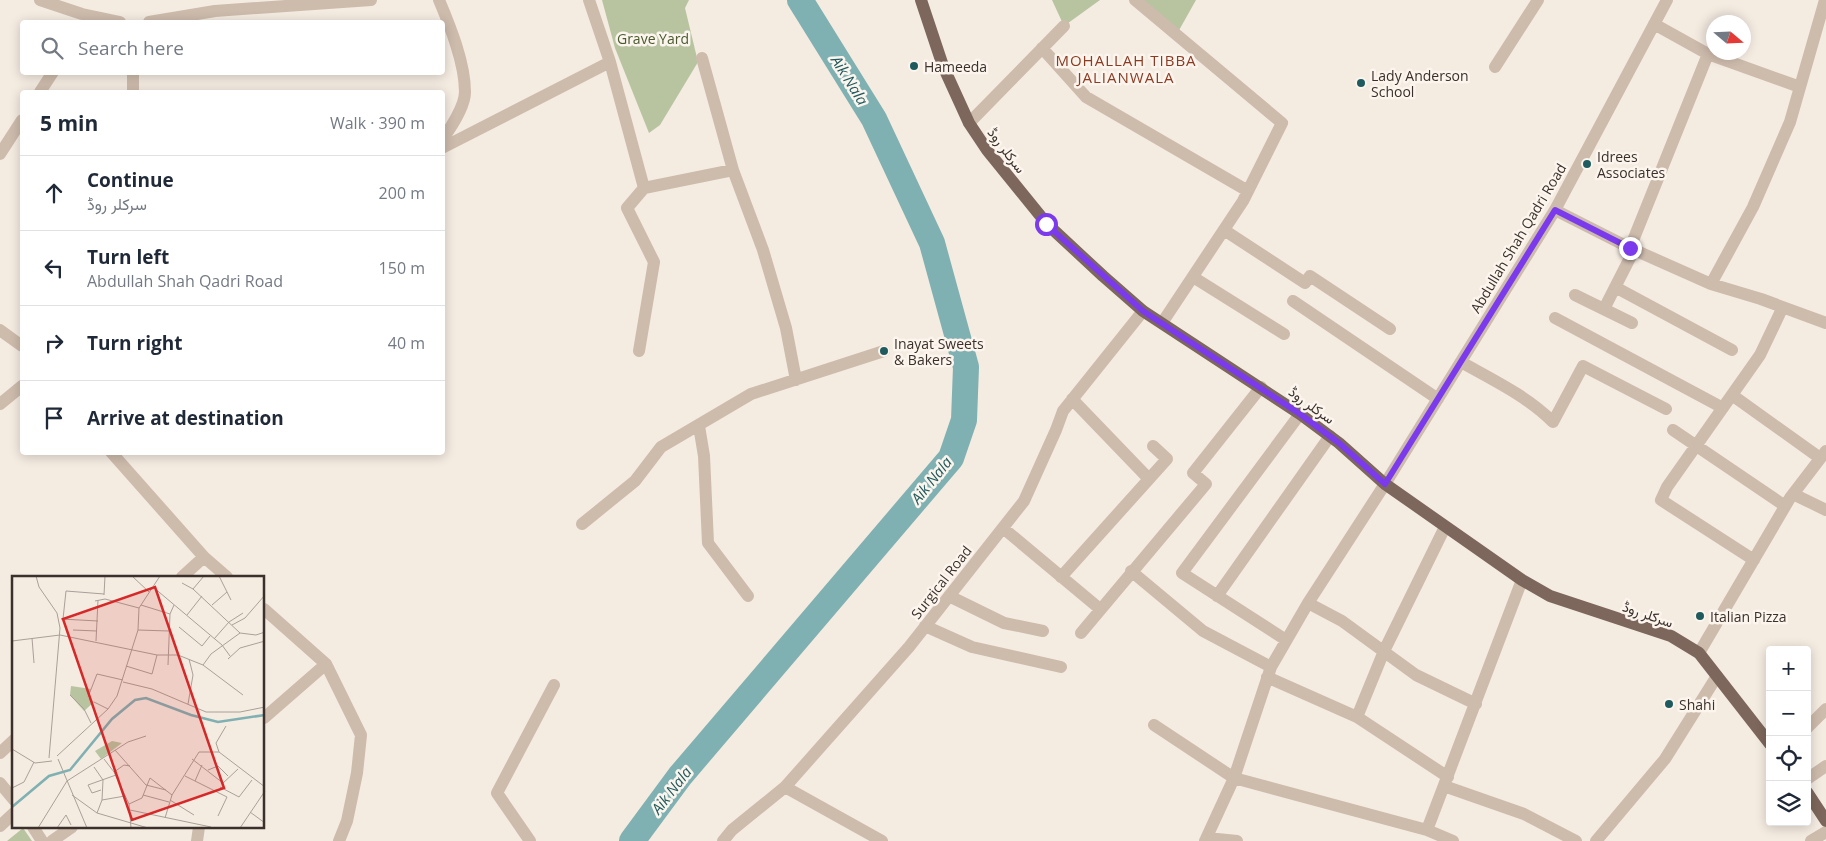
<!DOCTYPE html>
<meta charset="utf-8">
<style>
body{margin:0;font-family:"Open Sans",Vazirmatn,sans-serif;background:#f2f2f3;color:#1f2937}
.controls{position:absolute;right:15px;bottom:15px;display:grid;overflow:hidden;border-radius:5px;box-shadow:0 2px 12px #0003}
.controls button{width:45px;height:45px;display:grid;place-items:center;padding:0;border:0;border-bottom:1px solid #e0e1e3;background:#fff;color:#1f2937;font:25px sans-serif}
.compass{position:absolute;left:1706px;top:15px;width:45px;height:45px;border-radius:50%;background:#fff;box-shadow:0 2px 12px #0003;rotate:109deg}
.stop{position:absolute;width:15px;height:15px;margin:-11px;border:4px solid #7c3aed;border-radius:50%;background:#fff}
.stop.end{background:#7c3aed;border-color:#fff;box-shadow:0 1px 5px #0008}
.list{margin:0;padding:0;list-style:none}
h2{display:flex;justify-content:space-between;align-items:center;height:65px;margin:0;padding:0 20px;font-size:21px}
h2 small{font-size:16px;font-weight:400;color:#747a83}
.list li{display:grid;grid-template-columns:32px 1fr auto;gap:15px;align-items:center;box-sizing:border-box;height:75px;padding:0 20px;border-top:1px solid #e0e1e3}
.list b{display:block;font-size:19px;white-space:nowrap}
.list p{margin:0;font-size:16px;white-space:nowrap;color:#747a83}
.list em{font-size:16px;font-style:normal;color:#747a83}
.icon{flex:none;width:28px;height:28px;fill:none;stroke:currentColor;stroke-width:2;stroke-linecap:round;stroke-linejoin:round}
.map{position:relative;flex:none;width:1826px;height:841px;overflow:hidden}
.search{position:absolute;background:#fff;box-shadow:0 2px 12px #0003;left:20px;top:20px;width:425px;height:55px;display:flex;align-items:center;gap:12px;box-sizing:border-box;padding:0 18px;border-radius:5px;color:#747a83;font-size:19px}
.panel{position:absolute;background:#fff;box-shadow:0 2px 12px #0003;left:20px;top:90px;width:425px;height:365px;border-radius:5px}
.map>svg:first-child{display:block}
</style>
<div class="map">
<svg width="1826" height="841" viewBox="0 0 1826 841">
<rect width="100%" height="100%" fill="#f4ebe1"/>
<path fill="#b8c4a0" d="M602,0H689L685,8L698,62L660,125L649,133L615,48Z
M1052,0H1100L1064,26Z
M1136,0H1196L1178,32Z
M23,828L32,841H7Z"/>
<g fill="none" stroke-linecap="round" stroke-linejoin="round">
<path stroke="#7fb0b2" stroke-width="26" d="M632,841L680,776L951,458L964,420L966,367L932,243L874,119L800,0"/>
<path stroke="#cdbbac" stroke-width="12" d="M40,0L82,14L120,22
M439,0C450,26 465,63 465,92C465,106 450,129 442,140
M589,0L610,62L644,188
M1135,0L1282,123L1243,201L1162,323
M149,22L215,11L371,0
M1654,24L1708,54L1800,87
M1042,48L1086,97L1248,191
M702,58L733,170L763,250L786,328L796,380
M1495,67L1538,0
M133,72V92
M40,92L53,72
M969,123L1064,26
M442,148L610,62
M0,154L22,120
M1555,210L1630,248L1711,284L1761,299L1826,323
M1224,230L1305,283L1310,276L1390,329
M1630,248L1708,54
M1193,277L1284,334
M1711,284L1753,207L1790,122L1825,0
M1615,287L1732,350
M1575,295L1632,323
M1293,301L1438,399
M1604,309L1634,250
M1555,318L1723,408
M0,330L22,346
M639,351L654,262L627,208L644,188L733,170
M1461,362C1493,380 1527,396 1553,422L1583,366L1666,409
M1732,395L1820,458
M1072,399L1149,479
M0,404L22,386
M699,426L704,456L708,543L748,596
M1673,430L1785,506
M111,452L204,557L227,577
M1793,494L1826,510
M582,524L635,481L661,447L751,394L884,351
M1003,528L1100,609
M1754,560L1661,500L1667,487L1760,355L1780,313
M1131,571L1203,631L1271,667
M182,577L204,557
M1061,577L1167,459L1153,446
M949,596L1004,623L1043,631
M1217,596L1330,436
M1308,603L1342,621L1416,675L1476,704
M264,609L326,664L361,735L357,773L347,821L339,841
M925,626L972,647L1061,667
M1081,633L1206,484L1193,473L1261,387
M1286,640L1182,573L1300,414
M1699,653L1790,498L1826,451
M1267,677L1357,717L1448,777
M1357,717L1384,651L1445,527
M264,718L326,664
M1154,725L1234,778L1427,830L1453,841
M1807,728L1826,709
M0,753L14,740
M1807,779L1826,766
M0,783L14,800
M1444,786L1524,814L1576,841
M785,787L882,841
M0,826L14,813
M33,827L42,841
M1427,830L1522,580
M1207,838L1237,841
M52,841L72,827
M197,841L199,827
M530,841L497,793L554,685
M723,841L732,830L785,787L909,647L1024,501L1056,430L1063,411L1143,311
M1205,841L1234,778L1271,667L1308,603L1385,484L1555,210L1667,0
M1596,841L1665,759L1717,676
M1811,841L1826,832"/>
<path stroke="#7d675c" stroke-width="12" d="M921,0L943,66L969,123L987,150L1047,224L1103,276L1143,311L1300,414L1339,443L1385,484L1522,580L1550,596L1671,636L1699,653L1770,744
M1807,792L1826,821"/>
</g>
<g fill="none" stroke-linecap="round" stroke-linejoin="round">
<path stroke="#7c3aed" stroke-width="6" d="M1046,224L1143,311L1300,414L1339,443L1385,484L1555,210L1630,248"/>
</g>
<g fill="#1f5a5e" stroke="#fbf5ee" stroke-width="2">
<circle cx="914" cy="66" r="5"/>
<circle cx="1361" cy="83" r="5"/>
<circle cx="1587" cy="164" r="5"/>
<circle cx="884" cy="351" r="5"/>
<circle cx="1700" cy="616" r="5"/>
<circle cx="1669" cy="704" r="5"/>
</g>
<g text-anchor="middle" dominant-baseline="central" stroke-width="5" stroke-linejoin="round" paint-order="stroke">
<g font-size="14" fill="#4a5a2e" stroke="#fbf5ee">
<text x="653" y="38">Grave Yard</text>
</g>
<g font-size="14" fill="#3b302b" stroke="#fbf5ee" text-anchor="start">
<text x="924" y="66">Hameeda</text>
<text x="1371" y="75">Lady Anderson<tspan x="1371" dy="16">School</tspan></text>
<text x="1597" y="156">Idrees<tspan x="1597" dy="16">Associates</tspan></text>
<text x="894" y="343">Inayat Sweets<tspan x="894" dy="16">&amp; Bakers</tspan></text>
<text x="1710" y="616">Italian Pizza</text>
<text x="1679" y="704">Shahi</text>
</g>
<g font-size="14" fill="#3b302b" stroke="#fbf5ee">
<text transform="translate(1007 150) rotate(53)">سرکلر روڈ</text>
<text transform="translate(1518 238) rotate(-59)">Abdullah Shah Qadri Road</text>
<text transform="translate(1312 405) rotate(36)">سرکلر روڈ</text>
<text transform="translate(941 582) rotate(-52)">Surgical Road</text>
<text transform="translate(1648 614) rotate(19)">سرکلر روڈ</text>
</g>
<g font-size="15" letter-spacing="1" fill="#8c3b22" stroke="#fbf5ee">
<text x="1126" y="60">MOHALLAH TIBBA<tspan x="1126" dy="17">JALIANWALA</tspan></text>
</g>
<g font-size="15" font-style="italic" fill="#1f5a5e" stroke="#fbf5ee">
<text transform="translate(850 80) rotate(58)">Aik Nala</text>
<text transform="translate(931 480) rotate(-51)">Aik Nala</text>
<text transform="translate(671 790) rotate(-52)">Aik Nala</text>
</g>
</g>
<g transform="translate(12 576)">
<rect width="252" height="252" fill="#f4ebe1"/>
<path d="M59,110L79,113L76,121L82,126L72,135L58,119ZM100,165L110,167L89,183L83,175Z" fill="#b8c4a0"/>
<path fill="none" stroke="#7fb0b2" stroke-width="2.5" d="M0,231L37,200L58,194L100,143L123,124L134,122L179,139L206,146L253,139"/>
<path fill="none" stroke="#aaa098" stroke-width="1" d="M24,0L27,11L45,37L48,52L37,182M120,0L137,16M207,0L219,24M170,7L181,13L228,57L244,59L253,56M141,11L210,69L218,80M181,13L192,0M92,19L93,0M83,25L93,23L127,32M129,29L158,38M200,29L215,16M175,39L190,20M49,43L86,45M51,43L54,15L92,18M220,49L233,42L253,19M167,51L190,70L198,60M61,54L85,55M126,54L157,55M20,62L22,87M202,63L217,46L231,37M0,65L48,59L145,79H166L191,89L231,119M84,65L86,24M216,83L228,72L253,65M156,89L158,38L162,29M191,89L199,78L228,57M114,90L140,98L145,79M111,106L140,113L194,136H228L253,131M58,119L72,133L79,147M76,121L85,98L111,104M82,126L96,133M176,128L181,99L177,83M214,150L204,167L207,176L253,211M0,173L23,187L40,185M103,174L134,209L154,214M45,180L96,133L105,120L126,54L127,32L148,0M46,183L75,252M92,183L102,196L117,228L119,252M180,183L211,207M82,191L91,204L90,224L85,237M196,194L206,190L216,200M102,196L112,189L118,190M173,200L215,221L206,240M55,205L116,166L134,160M183,205L190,189M210,208L226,193M208,211L227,221L240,204M0,212L12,206L22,186M89,214L80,217L76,209L104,199M60,219L85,237L136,252M131,219L157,226M160,219L187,176H207M90,224L113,220M158,224L182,239M117,228L130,222L138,202L160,219L153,242M118,234L199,251M238,236L253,247M26,252L55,205M45,252L54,239L59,249M228,252L253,215"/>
<path fill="#d62828" fill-opacity="0.15" stroke="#d62828" stroke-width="2.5" d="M143,11L212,212L120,244L51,43Z"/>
<rect width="252" height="252" fill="none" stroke="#3b302b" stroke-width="2.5"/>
</g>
</svg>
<div class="controls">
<button>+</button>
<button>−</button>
<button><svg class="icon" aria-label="locate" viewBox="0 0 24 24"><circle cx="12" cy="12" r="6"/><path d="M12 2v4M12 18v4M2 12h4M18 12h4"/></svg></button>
<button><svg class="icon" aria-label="layers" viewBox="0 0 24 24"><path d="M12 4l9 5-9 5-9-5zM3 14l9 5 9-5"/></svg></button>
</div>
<svg class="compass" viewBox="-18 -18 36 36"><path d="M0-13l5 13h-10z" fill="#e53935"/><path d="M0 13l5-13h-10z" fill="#747a83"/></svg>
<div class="stop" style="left:1046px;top:224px"></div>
<div class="stop end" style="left:1630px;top:248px"></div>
<div class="search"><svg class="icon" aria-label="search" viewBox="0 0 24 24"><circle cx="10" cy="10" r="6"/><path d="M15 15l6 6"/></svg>Search here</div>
<section class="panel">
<h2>5 min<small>Walk · 390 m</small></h2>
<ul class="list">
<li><svg class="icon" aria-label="ahead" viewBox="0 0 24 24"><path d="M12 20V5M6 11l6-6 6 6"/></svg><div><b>Continue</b><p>سرکلر روڈ</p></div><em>200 m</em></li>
<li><svg class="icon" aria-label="left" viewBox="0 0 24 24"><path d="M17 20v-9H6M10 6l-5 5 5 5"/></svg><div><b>Turn left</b><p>Abdullah Shah Qadri Road</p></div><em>150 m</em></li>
<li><svg class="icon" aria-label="right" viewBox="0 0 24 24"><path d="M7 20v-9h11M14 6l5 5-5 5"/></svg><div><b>Turn right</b></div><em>40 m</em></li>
<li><svg class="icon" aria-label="arrive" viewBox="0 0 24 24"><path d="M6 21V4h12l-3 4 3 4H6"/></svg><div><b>Arrive at destination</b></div></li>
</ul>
</section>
</div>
